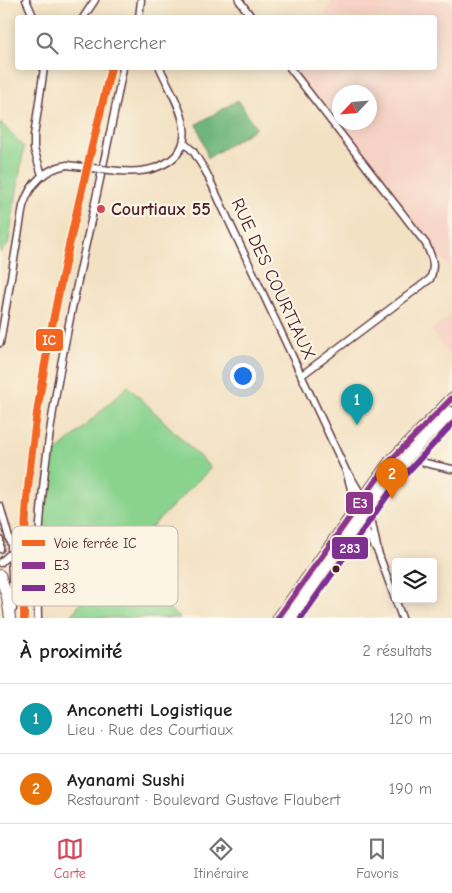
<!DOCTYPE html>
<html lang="fr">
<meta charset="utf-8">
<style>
body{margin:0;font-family:"Comic Neue",sans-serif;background:#f2f2f2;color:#202124}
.controls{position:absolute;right:15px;bottom:15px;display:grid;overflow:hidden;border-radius:5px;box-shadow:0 2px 12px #0003}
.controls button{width:45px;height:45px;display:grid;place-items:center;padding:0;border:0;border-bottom:1px solid #e0e0e0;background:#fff;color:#202124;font:25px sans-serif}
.compass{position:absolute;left:332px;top:85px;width:45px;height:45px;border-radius:50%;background:#fff;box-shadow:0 2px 12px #0003;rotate:244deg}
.you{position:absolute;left:242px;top:375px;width:18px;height:18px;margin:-12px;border:4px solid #fff;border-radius:50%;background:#1a73e8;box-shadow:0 0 0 8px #1a73e833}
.badge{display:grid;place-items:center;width:32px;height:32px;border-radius:50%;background:#d1495b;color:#fff;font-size:16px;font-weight:700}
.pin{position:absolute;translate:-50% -41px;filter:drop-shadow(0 1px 2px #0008)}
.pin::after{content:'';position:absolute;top:26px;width:18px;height:15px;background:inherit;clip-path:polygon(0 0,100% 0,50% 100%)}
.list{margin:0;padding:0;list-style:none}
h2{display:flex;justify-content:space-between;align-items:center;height:65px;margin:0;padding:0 20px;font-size:21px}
h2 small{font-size:16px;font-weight:400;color:#757577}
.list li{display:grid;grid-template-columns:32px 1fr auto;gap:15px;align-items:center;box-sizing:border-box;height:70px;padding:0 20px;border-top:1px solid #e0e0e0}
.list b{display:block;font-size:19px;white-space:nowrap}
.list p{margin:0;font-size:16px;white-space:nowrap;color:#757577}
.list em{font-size:16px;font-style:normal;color:#757577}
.icon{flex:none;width:28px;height:28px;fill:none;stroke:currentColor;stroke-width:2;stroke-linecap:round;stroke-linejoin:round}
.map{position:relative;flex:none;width:452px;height:618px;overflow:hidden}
.search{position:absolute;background:#fff;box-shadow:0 2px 12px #0003;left:15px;right:15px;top:15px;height:55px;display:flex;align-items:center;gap:12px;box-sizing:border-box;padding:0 18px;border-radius:5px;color:#757577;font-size:19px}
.sheet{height:205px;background:#fff}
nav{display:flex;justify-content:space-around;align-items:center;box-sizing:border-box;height:70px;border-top:1px solid #e0e0e0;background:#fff;font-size:14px;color:#757577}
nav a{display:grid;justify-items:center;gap:2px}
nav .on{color:#d1495b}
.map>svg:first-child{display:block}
</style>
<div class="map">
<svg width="452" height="618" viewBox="0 0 452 618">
<rect width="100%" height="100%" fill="#fcf5e5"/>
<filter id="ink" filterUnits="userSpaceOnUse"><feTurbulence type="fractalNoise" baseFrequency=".02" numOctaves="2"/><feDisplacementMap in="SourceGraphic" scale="10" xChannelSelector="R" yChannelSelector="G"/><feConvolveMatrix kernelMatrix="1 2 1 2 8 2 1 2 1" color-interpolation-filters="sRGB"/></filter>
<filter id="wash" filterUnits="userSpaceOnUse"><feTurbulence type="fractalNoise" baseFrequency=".0096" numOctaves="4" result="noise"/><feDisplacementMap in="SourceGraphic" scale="20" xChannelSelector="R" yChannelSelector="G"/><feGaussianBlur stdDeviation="1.12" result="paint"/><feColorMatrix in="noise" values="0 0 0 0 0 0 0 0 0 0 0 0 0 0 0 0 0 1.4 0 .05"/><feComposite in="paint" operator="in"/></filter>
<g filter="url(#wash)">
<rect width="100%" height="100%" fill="#f3e1c3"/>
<path fill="#f6d1c5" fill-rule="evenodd" d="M332,0H452V269L427,244L289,68H434V18L324,17ZM340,92H370V122H340Z
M452,315V360L431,330Z"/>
<path fill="#8ad38f" stroke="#6a795d" d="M0,122L24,147L8,245L0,253Z
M128,386L211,468L114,564L180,618H70L110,561L84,539L41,604L39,569L48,460Z"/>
<path fill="#6fb57a" stroke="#5c6a52" d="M238,100L256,128L208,158L197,124Z"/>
</g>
<g filter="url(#ink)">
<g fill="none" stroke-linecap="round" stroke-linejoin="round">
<g stroke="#633c42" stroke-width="9">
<path id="minor" d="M26,0L34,18
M239,0L252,18
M83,18L95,0
M139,18L141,0
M290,68L426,244C432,257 436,266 430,279L302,375
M184,143L193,151L206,172L346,471L360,521L378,552
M118,171C135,172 150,172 166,163C205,141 172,96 160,68
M42,175L34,149V136L44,68
M0,343L23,206C30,184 44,169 67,165
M425,463L452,469
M349,474L369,508L378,552L402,618
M0,506L11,545L13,609
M348,536L359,535L370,539
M0,549V540
M0,563L12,552
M38,618C32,430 89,251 123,68"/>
</g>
<g stroke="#633c42" stroke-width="12">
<path id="primary" d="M0,575L7,597L10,618
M278,618L389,462L452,398
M290,618C340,547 387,470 452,412"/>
</g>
<use href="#minor" stroke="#fff" stroke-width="6"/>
<use href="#primary" stroke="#fff" stroke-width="10"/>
<g stroke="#633c42" stroke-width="9" stroke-linecap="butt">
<path id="minor-bridge" d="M67,165L118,171"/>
</g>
<use href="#minor-bridge" stroke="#fff" stroke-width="6"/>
<g stroke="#fcf5e5" stroke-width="10">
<path id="bus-1" d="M278,618L389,462L452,398"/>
</g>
<g stroke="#fcf5e5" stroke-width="10">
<path id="bus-2" d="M301,618L392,489L452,424"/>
</g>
<use href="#bus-1" stroke="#8c368c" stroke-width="6"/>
<use href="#bus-2" stroke="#7d2f92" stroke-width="6"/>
<g stroke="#fcf5e5" stroke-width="11">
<path id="rail-1" d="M24,618C24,571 24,524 29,478C43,339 79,203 111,68"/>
</g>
<use href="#rail-1" stroke="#f26522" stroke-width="8"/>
</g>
</g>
<circle fill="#d1495b" stroke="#fcf5e5" stroke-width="2" cx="101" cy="209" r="5"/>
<circle fill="#4a1f2b" stroke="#fcf5e5" stroke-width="2" cx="336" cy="569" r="4.5"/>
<g text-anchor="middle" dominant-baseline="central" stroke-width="4.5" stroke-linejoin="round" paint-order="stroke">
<g font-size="18" font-weight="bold" fill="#4a1f2b" stroke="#fcf5e5" text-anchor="start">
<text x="111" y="209">Courtiaux 55</text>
</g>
<g font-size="18" fill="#4a1f2b" stroke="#fcf5e5">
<text transform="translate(273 279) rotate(65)">RUE DES COURTIAUX</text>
</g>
</g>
<rect x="12" y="526" width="166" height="80" rx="8" fill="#fcf5e5" stroke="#c7b5ad" stroke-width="1"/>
<rect x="22" y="540" width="23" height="6" fill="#f26522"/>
<rect x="22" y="562" width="23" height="7" fill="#8c368c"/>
<rect x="22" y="585" width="23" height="6" fill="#7d2f92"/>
<g font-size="14" fill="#4a1f2b">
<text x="54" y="548">Voie ferrée IC</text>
<text x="54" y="570">E3</text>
<text x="54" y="593">283</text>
</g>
<g stroke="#fcf5e5" stroke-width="2">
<rect x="35" y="328" width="29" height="24" rx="5" fill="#f26522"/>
<rect x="345" y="491" width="29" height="24" rx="5" fill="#8c368c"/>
<rect x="331" y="536" width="38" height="24" rx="5" fill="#7d2f92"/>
</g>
<g font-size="14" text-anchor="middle" font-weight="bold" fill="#fff">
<text x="49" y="345">IC</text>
<text x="360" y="508">E3</text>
<text x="350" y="553">283</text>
</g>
</svg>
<div class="controls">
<button><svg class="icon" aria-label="layers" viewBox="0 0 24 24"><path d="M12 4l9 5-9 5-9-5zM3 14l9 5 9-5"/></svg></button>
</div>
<svg class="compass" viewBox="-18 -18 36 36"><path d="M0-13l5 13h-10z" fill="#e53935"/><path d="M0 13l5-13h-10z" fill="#757577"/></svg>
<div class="you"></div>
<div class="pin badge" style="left:357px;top:425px;background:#0f9aa8">1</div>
<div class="pin badge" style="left:392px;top:499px;background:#e8710a">2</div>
<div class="search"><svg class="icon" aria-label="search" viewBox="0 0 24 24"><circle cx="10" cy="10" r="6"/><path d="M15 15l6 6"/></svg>Rechercher</div>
</div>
<section class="sheet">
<h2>À proximité<small>2 résultats</small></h2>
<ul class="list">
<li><span class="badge" style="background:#0f9aa8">1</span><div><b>Anconetti Logistique</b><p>Lieu · Rue des Courtiaux</p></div><em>120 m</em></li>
<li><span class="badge" style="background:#e8710a">2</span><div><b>Ayanami Sushi</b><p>Restaurant · Boulevard Gustave Flaubert</p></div><em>190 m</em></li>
</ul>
</section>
<nav>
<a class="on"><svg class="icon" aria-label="map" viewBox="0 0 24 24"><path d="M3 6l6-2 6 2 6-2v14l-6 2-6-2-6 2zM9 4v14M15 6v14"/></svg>Carte</a>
<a><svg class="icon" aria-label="directions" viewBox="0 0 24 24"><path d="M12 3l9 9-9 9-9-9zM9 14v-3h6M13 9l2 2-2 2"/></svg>Itinéraire</a>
<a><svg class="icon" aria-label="saved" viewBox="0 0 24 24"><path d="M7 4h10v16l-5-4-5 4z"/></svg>Favoris</a>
</nav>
